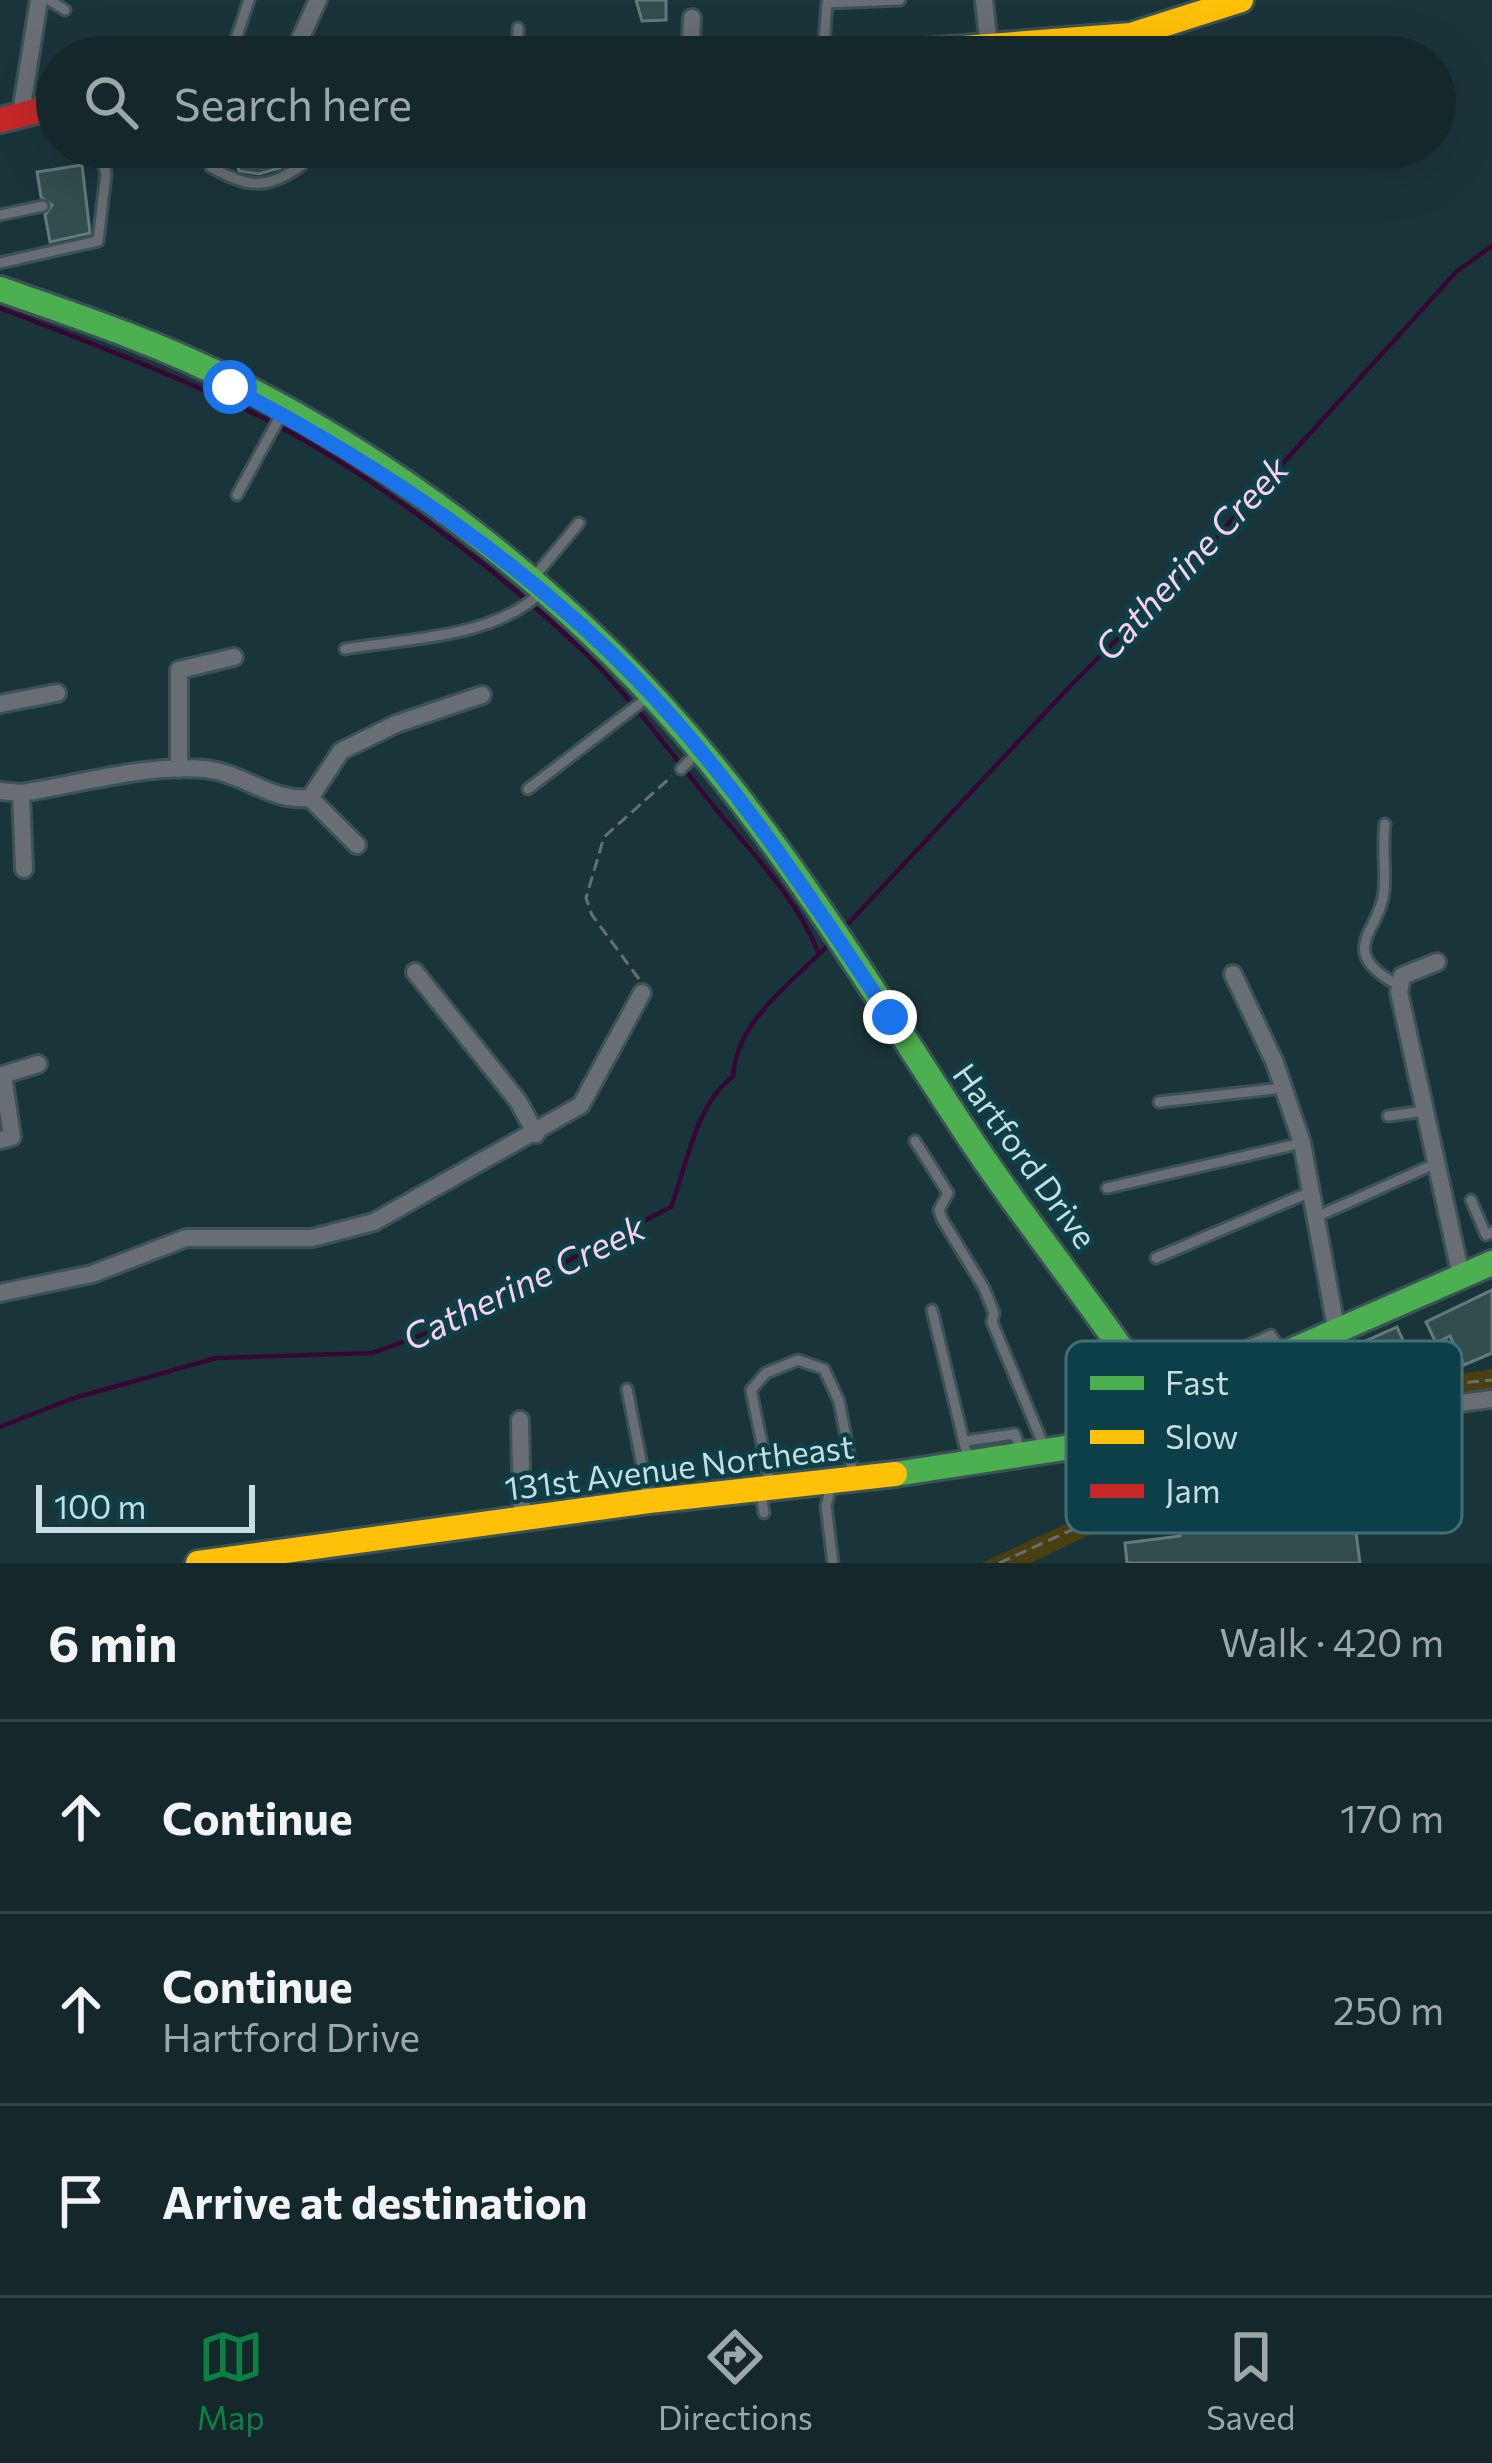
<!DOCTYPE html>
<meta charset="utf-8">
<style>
body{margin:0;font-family:Commissioner,sans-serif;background:#213438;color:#f1f3f6}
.scale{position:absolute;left:36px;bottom:30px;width:219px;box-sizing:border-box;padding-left:12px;border:6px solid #c5dde3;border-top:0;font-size:33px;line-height:42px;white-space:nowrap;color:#c5dde3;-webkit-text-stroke:9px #0c3f48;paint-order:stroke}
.stop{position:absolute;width:36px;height:36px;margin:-27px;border:9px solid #1a73e8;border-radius:50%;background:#fff}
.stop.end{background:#1a73e8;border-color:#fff;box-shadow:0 3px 12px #0008}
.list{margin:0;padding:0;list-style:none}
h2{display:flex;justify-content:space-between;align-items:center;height:156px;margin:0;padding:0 48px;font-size:51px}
h2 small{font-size:39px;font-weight:400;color:#9da6a9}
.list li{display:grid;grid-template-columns:78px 1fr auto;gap:36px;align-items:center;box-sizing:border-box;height:192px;padding:0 48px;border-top:3px solid #334448}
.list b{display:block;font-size:45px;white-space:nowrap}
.list p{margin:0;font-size:39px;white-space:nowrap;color:#9da6a9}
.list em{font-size:39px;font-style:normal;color:#9da6a9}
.icon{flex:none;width:66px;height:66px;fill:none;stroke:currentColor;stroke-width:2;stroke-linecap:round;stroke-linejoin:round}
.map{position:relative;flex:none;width:1492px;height:1563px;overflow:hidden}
.search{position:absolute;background:#14282c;box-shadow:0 12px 48px #0002;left:36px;right:36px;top:36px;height:132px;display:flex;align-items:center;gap:30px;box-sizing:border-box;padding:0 42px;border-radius:66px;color:#9da6a9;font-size:45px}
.sheet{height:732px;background:#14282c}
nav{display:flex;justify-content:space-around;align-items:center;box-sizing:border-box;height:168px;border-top:3px solid #334448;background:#14282c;font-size:33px;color:#9da6a9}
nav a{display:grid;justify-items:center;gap:6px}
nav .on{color:#0b8043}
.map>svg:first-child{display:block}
</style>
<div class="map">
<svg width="1492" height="1563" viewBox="0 0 1492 1563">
<rect width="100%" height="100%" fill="#1a353a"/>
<path fill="#493f11" d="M1492,1369V1391L1387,1399L1248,1458L1031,1563H982L1355,1389Z"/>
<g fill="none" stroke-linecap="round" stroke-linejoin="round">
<path stroke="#360735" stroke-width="4.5" d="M0,308C88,342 176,375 261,417C366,470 500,571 585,653C630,697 669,750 708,799C746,847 797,897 819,954
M845,927L1073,683L1182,575L1456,272L1492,246
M0,1427L71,1399L216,1358L372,1353L433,1331L671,1207C688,1163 694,1107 733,1076C737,1020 790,985 826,947"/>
</g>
<path fill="#314d4e" stroke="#63797a" stroke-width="3" d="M636,0H666V20L642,21Z
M232,147H279L280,168L259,174L239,171Z
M82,165L90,233L50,242L45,215L52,205L41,197L37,172Z
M1492,1290V1353L1464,1365L1450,1336L1436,1343L1426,1322Z
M1397,1327L1410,1356L1260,1422L1247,1394Z
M1351,1494L1360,1563H1127L1125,1543L1180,1536L1177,1516Z"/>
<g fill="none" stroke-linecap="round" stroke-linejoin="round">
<g stroke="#3b5256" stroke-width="15">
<path id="lane" d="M49,0L65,10
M230,57L249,0
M518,57V28
M823,57L827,3L900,0
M211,167C247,188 267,190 301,166
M0,215L43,206
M0,263L98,241L106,174L100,147
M237,495L282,413
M534,577L579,523
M345,649C411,638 494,638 543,591
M681,769L696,754
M528,789L647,698
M1385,824C1382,847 1386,869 1384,891C1381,931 1333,951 1400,986
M1159,1102L1283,1088
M1388,1116L1425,1111
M915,1141L948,1193L939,1210L942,1219L984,1288L994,1313L992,1322L1046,1451
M1107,1188L1302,1143
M1471,1200L1486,1235L1492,1232
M1316,1217L1437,1163
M1156,1258L1310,1192
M932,1310L968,1459
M627,1389L649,1501
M1151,1389L1271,1335L1282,1352
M965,1441L1015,1434L1022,1455
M770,1483L751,1390L766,1373L798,1360L824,1369L839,1401L854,1479
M831,1486L826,1506L833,1563
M761,1493L764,1513"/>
</g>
<g stroke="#3b5256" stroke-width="22">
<path id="street" d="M984,0L989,47
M292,57L318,0
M690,57L692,18
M21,113L39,0
M0,704L57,693
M179,769V670L234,657
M0,791L21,793C80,784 146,764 205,769C244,773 270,802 310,798L341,751L396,724L482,695
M21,793L24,869
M310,798L357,845
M1437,962L1402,976L1399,992L1461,1276
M415,972L518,1101L536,1134
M1233,974L1275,1063L1302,1143L1337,1333
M0,1140L12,1137L3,1075L38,1064
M0,1293L92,1274L186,1238H312L374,1222L581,1105L642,993
M520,1420L522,1517
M1304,1447L1359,1416L1492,1399"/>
</g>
<g stroke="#3b5256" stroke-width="30">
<path id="fast" d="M0,289C80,317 161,344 237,383C420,476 585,608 715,768C811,886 889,1017 973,1143C1034,1234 1104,1317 1162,1410
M895,1474L1071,1447L1492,1263"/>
</g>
<g stroke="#3b5256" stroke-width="30">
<path id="slow" d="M845,57L1131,35L1241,0
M198,1563L649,1501L895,1474"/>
</g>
<g stroke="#3b5256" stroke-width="30">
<path id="jam" d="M0,120L57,106"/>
</g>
<path stroke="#666f73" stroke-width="3" stroke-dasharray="12 6" stroke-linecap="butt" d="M639,979L592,915L586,898L604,837L672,776
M1361,1398L1377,1391L1492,1380
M1164,1429L1178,1444H1207L1219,1463
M999,1563L1336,1410"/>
<use href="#lane" stroke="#686e73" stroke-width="9"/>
<use href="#street" stroke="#686e73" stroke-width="16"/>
<use href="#fast" stroke="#4caf50" stroke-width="24"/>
<use href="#slow" stroke="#ffc107" stroke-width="24"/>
<use href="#jam" stroke="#c62828" stroke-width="24"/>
</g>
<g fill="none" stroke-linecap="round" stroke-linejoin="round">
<path stroke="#1a73e8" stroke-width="15" d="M230,387C384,467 536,570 652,695C743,793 816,906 890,1017"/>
</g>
<g text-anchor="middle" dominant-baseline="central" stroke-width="9" stroke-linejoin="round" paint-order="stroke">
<g font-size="33" fill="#c5dde3" stroke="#0c3f48">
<text transform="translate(1026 1155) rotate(54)">Hartford Drive</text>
<text transform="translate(679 1466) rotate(-7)">131st Avenue Northeast</text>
</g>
<g font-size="36" font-style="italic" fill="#fad0f2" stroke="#0c3f48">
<text transform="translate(1190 557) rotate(-47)">Catherine Creek</text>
<text transform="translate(523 1281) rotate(-26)">Catherine Creek</text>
</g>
</g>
<rect x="1066" y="1341" width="396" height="192" rx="18" fill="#0c3f48" stroke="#446e76" stroke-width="3"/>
<rect x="1090" y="1376" width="54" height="14" fill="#4caf50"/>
<rect x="1090" y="1430" width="54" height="14" fill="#ffc107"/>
<rect x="1090" y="1484" width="54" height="14" fill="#c62828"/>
<g font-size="33" fill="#c5dde3">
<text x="1165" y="1395">Fast</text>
<text x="1165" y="1449">Slow</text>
<text x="1165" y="1503">Jam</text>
</g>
</svg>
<div class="scale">100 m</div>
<div class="stop" style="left:230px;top:387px"></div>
<div class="stop end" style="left:890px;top:1017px"></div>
<div class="search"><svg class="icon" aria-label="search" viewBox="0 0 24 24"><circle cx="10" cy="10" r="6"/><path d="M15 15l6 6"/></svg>Search here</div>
</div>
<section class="sheet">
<h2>6 min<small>Walk · 420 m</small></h2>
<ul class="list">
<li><svg class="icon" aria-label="ahead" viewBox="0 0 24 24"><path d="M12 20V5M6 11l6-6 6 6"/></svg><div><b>Continue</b></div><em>170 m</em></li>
<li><svg class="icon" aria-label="ahead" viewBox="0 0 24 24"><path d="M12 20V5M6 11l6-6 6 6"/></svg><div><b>Continue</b><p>Hartford Drive</p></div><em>250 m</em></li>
<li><svg class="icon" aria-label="arrive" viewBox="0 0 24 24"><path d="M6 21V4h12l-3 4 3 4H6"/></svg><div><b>Arrive at destination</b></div></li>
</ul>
</section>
<nav>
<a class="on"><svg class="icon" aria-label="map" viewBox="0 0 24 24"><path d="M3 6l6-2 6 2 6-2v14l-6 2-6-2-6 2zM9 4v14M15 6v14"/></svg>Map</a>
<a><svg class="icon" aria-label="directions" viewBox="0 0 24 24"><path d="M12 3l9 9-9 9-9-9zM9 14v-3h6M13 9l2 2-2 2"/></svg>Directions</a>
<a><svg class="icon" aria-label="saved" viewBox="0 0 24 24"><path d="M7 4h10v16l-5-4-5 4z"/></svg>Saved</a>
</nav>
